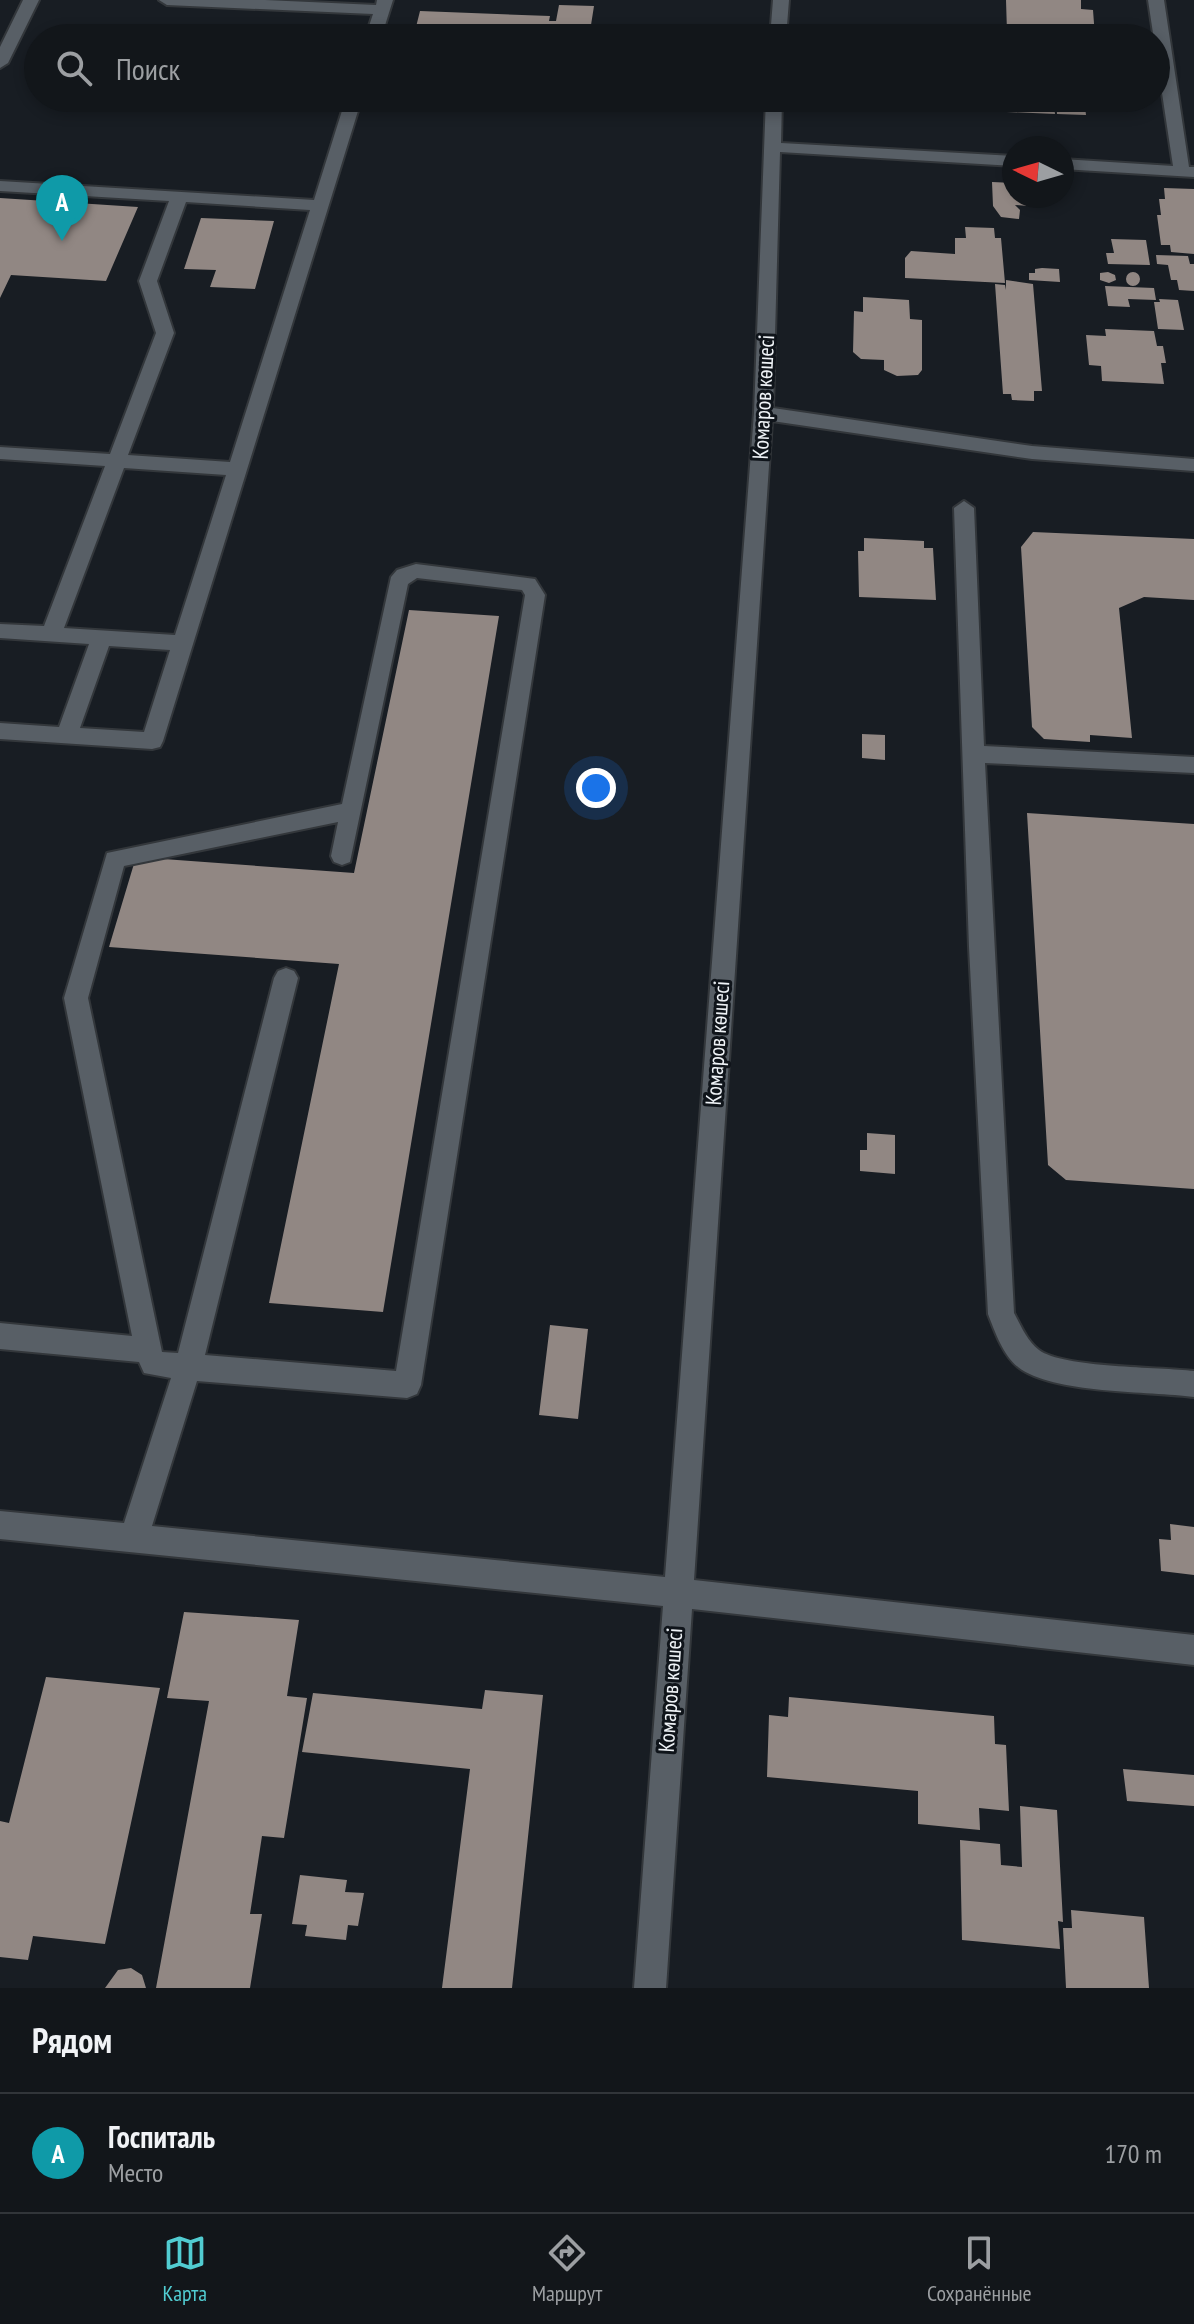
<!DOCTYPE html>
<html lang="ru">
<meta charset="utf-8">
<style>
body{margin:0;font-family:"PT Sans Narrow",sans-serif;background:#1f2327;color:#f1f3f6}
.compass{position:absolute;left:1002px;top:136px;width:72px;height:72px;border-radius:50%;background:#12161a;box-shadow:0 4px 12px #0003;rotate:275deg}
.you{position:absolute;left:596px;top:788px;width:28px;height:28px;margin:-20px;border:6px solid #fff;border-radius:50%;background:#1a73e8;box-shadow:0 0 0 12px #1a73e833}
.badge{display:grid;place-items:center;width:52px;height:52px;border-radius:50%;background:#51ccd1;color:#fff;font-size:26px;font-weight:700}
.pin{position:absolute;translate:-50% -66px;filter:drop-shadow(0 2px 4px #0008)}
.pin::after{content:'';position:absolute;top:42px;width:28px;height:24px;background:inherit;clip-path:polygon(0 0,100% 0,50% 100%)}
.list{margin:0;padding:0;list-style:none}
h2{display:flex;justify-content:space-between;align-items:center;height:104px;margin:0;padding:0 32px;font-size:34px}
h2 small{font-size:26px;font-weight:400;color:#9c9fa2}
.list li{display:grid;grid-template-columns:52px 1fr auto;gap:24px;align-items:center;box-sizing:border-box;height:120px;padding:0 32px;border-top:2px solid #313539}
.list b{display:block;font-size:30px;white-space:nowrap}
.list p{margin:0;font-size:26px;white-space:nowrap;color:#9c9fa2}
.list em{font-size:26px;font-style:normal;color:#9c9fa2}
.icon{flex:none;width:44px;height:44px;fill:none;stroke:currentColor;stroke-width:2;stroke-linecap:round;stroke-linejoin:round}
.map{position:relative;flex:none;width:1194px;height:1988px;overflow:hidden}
.search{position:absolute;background:#12161a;box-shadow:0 4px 12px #0003;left:24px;right:24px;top:24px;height:88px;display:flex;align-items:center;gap:20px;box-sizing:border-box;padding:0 28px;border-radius:44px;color:#9c9fa2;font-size:30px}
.sheet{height:224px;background:#12161a}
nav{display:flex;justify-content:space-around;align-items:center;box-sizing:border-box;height:112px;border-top:2px solid #313539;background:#12161a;font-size:22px;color:#9c9fa2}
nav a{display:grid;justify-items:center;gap:4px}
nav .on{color:#51ccd1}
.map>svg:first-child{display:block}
</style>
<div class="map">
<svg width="1194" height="1988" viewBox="0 0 1194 1988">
<rect width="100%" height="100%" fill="#181d23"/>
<path fill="#918783" d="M1006,0H1081V9L1093,10L1095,37L1007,32Z
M559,5L594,6L591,25L578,24L577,37L415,31L420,11L550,16L549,21H556Z
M842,25L986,33V38H832L833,30L842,31Z
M869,98H953V108L885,105V101Z
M983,98H1053L1055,114L984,111Z
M1056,98H1084L1086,115L1057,114Z
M992,182L1014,183V196H1028L1029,206L1015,205L1020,210L1019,219L1001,217L993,206Z
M1164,188L1194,189V254L1171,252L1170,245H1161L1157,215H1161L1159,199H1165Z
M0,198L138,207L106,281L11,275L0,298Z
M201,218L274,221L255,289L210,287L216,270L184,269Z
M965,227L994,228L995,238H1001L1005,283L905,278V258L911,251L955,254V238H966Z
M1111,239L1146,240L1150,265L1108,264L1106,253H1114Z
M1156,255L1188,256L1190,264H1194V291L1179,290L1177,280H1171L1168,265L1157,264Z
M1042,268L1059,269L1060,282L1029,280V273H1035V269Z
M1126 279a7 7 0 1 1 14 0a7 7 0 1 1-14 0Z
M1108,272L1115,275L1116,280L1109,283L1100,280V273Z
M1006,280L1033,284L1042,391H1034V401L1012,400L1011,394H1003L995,284L1005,285L1006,290Z
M1105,286L1154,288L1156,300L1128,299L1130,307L1108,306Z
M863,297L909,300L910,319L922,320V370L918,375L897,376L884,370V360L861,359L853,352L854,311L863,312Z
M1159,299L1178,300L1184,330L1158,329L1154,302H1160Z
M1105,329L1154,331L1157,346H1163L1166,363H1161L1164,384L1102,381L1101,366L1089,365L1086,335L1106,336Z
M1033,532L1194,539V600L1144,597L1119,608L1132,738L1090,735V742L1044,739L1032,727L1021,547Z
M864,538L924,541V548H933L936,600L859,597L858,551H864Z
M409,610L499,616L383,1312L269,1303L339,964L109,947L136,857L354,873Z
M862,734L885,735V760L862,758Z
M1027,813L1194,824V1189L1066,1180L1048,1165Z
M867,1133L895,1135V1174L860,1171V1150H867Z
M550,1325L588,1329L578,1419L539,1415Z
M1170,1524L1194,1527V1575L1161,1571L1159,1539L1171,1540Z
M184,1612L299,1620L287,1696L307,1698L284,1838L262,1836L250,1914H262L250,1988H156L209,1701L167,1698Z
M46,1677L160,1688L105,1944L33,1936L28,1960L0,1957V1821L9,1823Z
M485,1690L543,1695L512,1988H442L470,1769L302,1752L313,1693L482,1709Z
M789,1697L994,1716L995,1744L1006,1745L1009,1811L979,1808L980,1830L918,1824V1791L767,1777L769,1715L788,1717Z
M1123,1769L1194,1775V1806L1127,1801Z
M1020,1806L1057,1810L1063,1922L1058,1921L1060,1949L962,1940L960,1840L1000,1844L1001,1865L1022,1867Z
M300,1875L347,1880L345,1892L364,1893L358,1926L348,1925L346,1940L305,1936L307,1925L292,1924Z
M1071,1910L1144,1917L1149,1988H1066L1063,1928H1072Z
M131,1968L142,1975L146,1988H105L118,1970Z"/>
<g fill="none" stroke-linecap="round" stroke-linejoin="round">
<g stroke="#33373b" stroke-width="4">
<path id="minor" d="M23,0H39L8,63L0,68V47Z
M159,0H265L376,5L377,0H393L381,38H365L373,14L167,5Z
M773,0H789L786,38H770Z
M1148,0H1164L1189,167H1194V177L1062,169V159L1173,166Z
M346,98H362L163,741L160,747L152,749L0,739V723L59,727L89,644L0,638V624L44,626L105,466L0,459V447L110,454L156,333L139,281L169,201L0,191V181L314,200ZM186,202L310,210L230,462L128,455L174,333L157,281ZM124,468L226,475L175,635L64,628ZM109,646L170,650L144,732L80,728Z
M766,98H782L781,143L1014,156V166L780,152L773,408L1032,446L1194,459V471L1032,459L772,421L694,1580L1194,1635V1665L692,1609L666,1988H634L663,1606L0,1539V1511L124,1523L171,1378L144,1373L139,1362L0,1349V1323L132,1336L64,998L107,853L342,804L391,577L397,570L416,564L535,579L545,595L421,1385L417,1394L407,1398L197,1381L152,1526L665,1577L754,413ZM417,578L522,590L525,595L396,1371L205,1355L298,978L294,971L286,968L278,971L274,978L178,1353L162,1352L88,998L124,866L338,822L331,856L334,862L342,865L350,862L408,584Z
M964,501L974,508L984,746L1194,757V773L985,763L1014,1313C1021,1326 1027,1341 1039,1350C1063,1368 1160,1367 1194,1371V1397C1150,1391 1052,1394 1018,1367C1003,1355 995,1332 988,1314L969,947L954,508Z"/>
</g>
<use href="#minor" fill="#585f66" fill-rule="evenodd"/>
</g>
<g text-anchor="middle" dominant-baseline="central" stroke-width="6" stroke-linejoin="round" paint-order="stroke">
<g font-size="22" fill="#eff3f7" stroke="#0f141a">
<text transform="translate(763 397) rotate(-87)">Комаров көшесі</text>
<text transform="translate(717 1043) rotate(-86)">Комаров көшесі</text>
<text transform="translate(670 1690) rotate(-86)">Комаров көшесі</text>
</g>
</g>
</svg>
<svg class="compass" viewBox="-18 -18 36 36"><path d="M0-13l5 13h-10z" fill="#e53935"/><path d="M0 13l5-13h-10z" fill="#9c9fa2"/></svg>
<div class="you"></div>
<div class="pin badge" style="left:62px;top:241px;background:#0f9aa8">A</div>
<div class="search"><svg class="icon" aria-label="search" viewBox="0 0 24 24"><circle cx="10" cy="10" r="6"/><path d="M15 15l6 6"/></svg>Поиск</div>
</div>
<section class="sheet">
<h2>Рядом<small></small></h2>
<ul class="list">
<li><span class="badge" style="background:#0f9aa8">A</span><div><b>Госпиталь</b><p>Место</p></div><em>170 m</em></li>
</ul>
</section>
<nav>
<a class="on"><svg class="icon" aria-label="map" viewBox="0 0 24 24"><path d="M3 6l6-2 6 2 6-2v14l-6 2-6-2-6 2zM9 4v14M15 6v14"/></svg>Карта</a>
<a><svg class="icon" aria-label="directions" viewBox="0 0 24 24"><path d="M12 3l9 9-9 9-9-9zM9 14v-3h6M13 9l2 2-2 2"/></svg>Маршрут</a>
<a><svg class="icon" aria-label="saved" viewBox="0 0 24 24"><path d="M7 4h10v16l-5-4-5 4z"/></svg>Сохранённые</a>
</nav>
